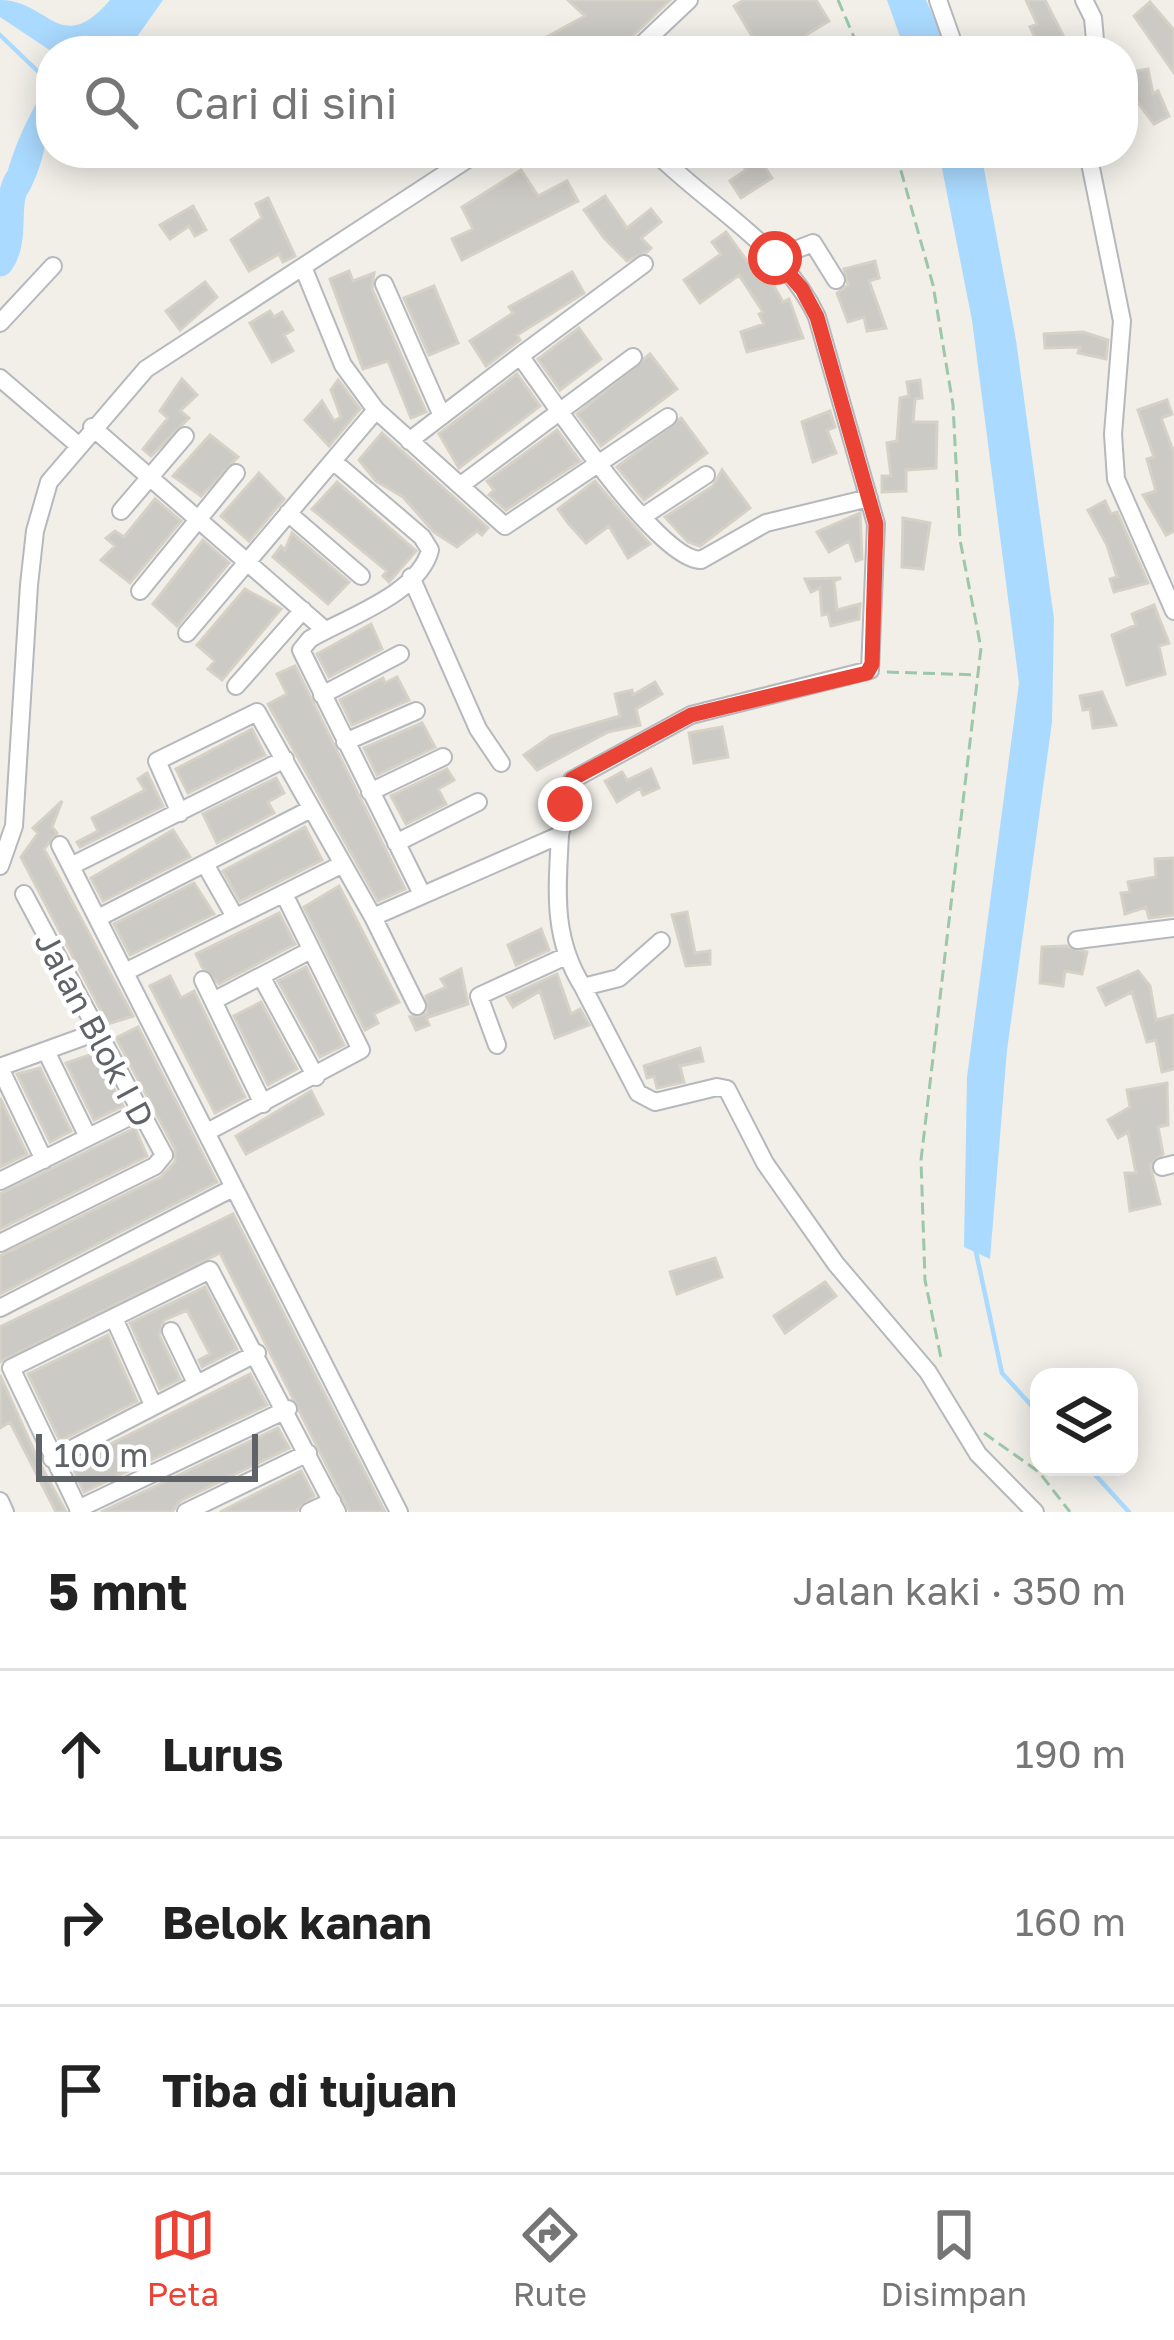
<!DOCTYPE html>
<html lang="id">
<meta charset="utf-8">
<style>
body{margin:0;font-family:"Golos Text",sans-serif;background:#f6f6f6;color:#222}
.controls{position:absolute;right:36px;bottom:36px;display:grid;overflow:hidden;border-radius:24px;box-shadow:0 6px 30px #0003}
.controls button{width:108px;height:108px;display:grid;place-items:center;padding:0;border:0;border-bottom:3px solid #e0e0e0;background:#fff;color:#222;font:60px sans-serif}
.scale{position:absolute;left:36px;bottom:30px;width:222px;box-sizing:border-box;padding-left:12px;border:6px solid #5f6368;border-top:0;font-size:33px;line-height:42px;white-space:nowrap;color:#5f6368;-webkit-text-stroke:9px #fff;paint-order:stroke}
.stop{position:absolute;width:36px;height:36px;margin:-27px;border:9px solid #ea4335;border-radius:50%;background:#fff}
.stop.end{background:#ea4335;border-color:#fff;box-shadow:0 3px 12px #0008}
.list{margin:0;padding:0;list-style:none}
h2{display:flex;justify-content:space-between;align-items:center;height:156px;margin:0;padding:0 48px;font-size:51px}
h2 small{font-size:39px;font-weight:400;color:#767676}
.list li{display:grid;grid-template-columns:78px 1fr auto;gap:36px;align-items:center;box-sizing:border-box;height:168px;padding:0 48px;border-top:3px solid #e0e0e0}
.list b{display:block;font-size:45px;white-space:nowrap}
.list em{font-size:39px;font-style:normal;color:#767676}
.icon{flex:none;width:66px;height:66px;fill:none;stroke:currentColor;stroke-width:2;stroke-linecap:round;stroke-linejoin:round}
.map{position:relative;flex:none;width:1174px;height:1512px;overflow:hidden}
.search{position:absolute;background:#fff;box-shadow:0 6px 30px #0003;left:36px;right:36px;top:36px;height:132px;display:flex;align-items:center;gap:30px;box-sizing:border-box;padding:0 42px;border-radius:48px;color:#767676;font-size:45px}
.sheet{height:660px;background:#fff}
nav{display:flex;justify-content:space-around;align-items:center;box-sizing:border-box;height:168px;border-top:3px solid #e0e0e0;background:#fff;font-size:33px;color:#767676}
nav a{display:grid;justify-items:center;gap:6px}
nav .on{color:#ea4335}
.map>svg:first-child{display:block}
</style>
<div class="map">
<svg width="1174" height="1512" viewBox="0 0 1174 1512">
<rect width="100%" height="100%" fill="#f1efe8"/>
<path fill="#aadaff" d="M0,0C49,0 60,58 110,0H163L127,51H51L0,17Z
M887,0H926L949,51H905Z
M51,78C51,127 44,195 0,224C0,172 24,122 51,78Z
M939,153H981L1016,340L1054,619L1052,722L1007,1050L990,1259L964,1247L967,1077L1019,683L972,320Z"/>
<g fill="none" stroke-linecap="round" stroke-linejoin="round">
<path stroke="#aadaff" stroke-width="4.5" d="M0,35L51,84
M976,1252L1002,1373L1039,1414
M1088,1467L1129,1512"/>
<path stroke="#aadaff" stroke-width="27" d="M0,263C17,240 4,207 17,181"/>
</g>
<path fill="#cccac5" stroke="#d6d1c6" stroke-width="3" d="M568,0H670L617,51H547L541,40L585,16Z
M744,0H816L829,21L806,35L817,51H761L734,6Z
M1026,0H1045L1071,51H1042L1030,27L1037,24Z
M1150,2L1174,30V73L1134,16Z
M1148,69L1153,94L1158,91L1169,116L1154,124L1130,92L1126,73Z
M751,153H779L762,163L772,178L741,198L730,181L746,170L739,160Z
M521,170L538,196L567,181L578,201L462,260L452,239L473,229L462,207Z
M605,196L627,228L651,209L661,222L641,238L651,248L647,252L627,261L604,238L584,210Z
M268,198L295,256L283,262L279,254L249,271L231,240L262,218L256,204Z
M193,206L206,230L195,236L189,226L170,239L160,225Z
M726,232L747,261L753,258L766,282L770,279L783,302L789,299L803,338L747,352L741,332L764,324L759,314L763,312L739,275L700,303L684,280L721,254L712,242Z
M875,261L879,278L869,281L886,328L867,331L864,317L848,322L837,293L848,285L844,269Z
M349,271L353,281L374,273L372,289L426,412L411,418L388,361L363,369L330,279Z
M572,272L584,293L517,335L520,340L486,366L470,341L513,313L509,307Z
M205,282L217,297L180,330L166,311Z
M434,286L458,343L429,355L404,298Z
M270,311L274,317L282,312L293,330L284,335L293,351L272,362L250,323Z
M579,328L601,359L560,390L538,359Z
M1083,332L1108,340L1106,359L1078,353L1080,347L1045,348L1044,334Z
M650,354L677,389L601,446L577,414Z
M517,374L540,406L459,468L439,434Z
M182,379L197,395L180,411L189,418L151,456L143,449L168,418L160,411Z
M338,380L360,409L329,446L305,420L322,401L334,421L341,417L331,390Z
M920,380L922,398L915,399L913,422H937L936,468L906,470V491L882,492V476H891L887,443L897,441L900,398L909,396L907,382Z
M1167,400L1172,414L1161,418L1174,453V531L1166,535L1143,495L1156,491L1147,459L1154,457L1138,410Z
M830,411L835,427L827,430L836,453L813,462L802,422Z
M681,418L707,453L644,500L617,467Z
M557,430L580,461L506,510L489,495L494,490L487,481Z
M382,433L488,528L482,535L477,531L457,547L434,532L403,497L376,481L359,460Z
M210,435L238,457L201,496L173,476Z
M722,470L750,508L700,546L688,542L665,517L713,486Z
M259,473L284,499L249,541L221,516Z
M595,481L623,514L650,544L628,558L609,526L586,543L568,523L558,509Z
M337,482L416,551L389,582L383,576L387,571L312,509Z
M155,499L181,521L130,583L101,560L115,546L106,538L115,531L124,537Z
M1105,501L1111,514L1117,512L1148,583L1114,592L1110,579L1117,577L1107,545L1088,510Z
M860,513L862,559L856,561L849,541L829,552L817,532Z
M903,518L930,523L923,569L902,567Z
M292,533L349,582L328,604L273,557L281,546L285,550Z
M203,540L229,563L177,626L153,604Z
M841,578L834,581L837,610L860,604L859,619L831,626L828,614L822,615L820,588L811,592L805,579Z
M245,589L281,609L222,680L208,669L215,661L197,645Z
M1154,605L1169,643L1159,646L1165,674L1127,685L1112,635L1136,625L1132,614Z
M371,624L382,649L329,677L317,654Z
M295,666L405,889L378,901L268,704L287,694L277,674Z
M397,677L409,700L352,725L340,700L383,678L385,683Z
M655,682L662,694L636,709L640,725L608,732L537,770L524,755L551,736L620,716L615,694L632,690L633,695Z
M1102,692L1116,725L1093,728L1090,709L1083,710L1080,696Z
M422,723L435,747L377,775L364,748Z
M722,727L728,757L694,763L689,733Z
M252,729L265,755L188,793L176,769Z
M447,769L454,780L438,789L446,804L406,824L391,796Z
M651,769L659,788L643,795L640,788L617,802L605,781L622,772L627,780Z
M147,773L163,806L80,847L77,842L98,831L92,818L145,790L138,779Z
M276,778L284,793L268,802L274,813L217,843L203,814Z
M62,801L52,827L57,833L44,849L133,1016L108,1024L21,857L38,833L33,828Z
M305,827L322,860L240,901L223,871Z
M173,830L190,857L103,901L91,878Z
M1174,858V915L1149,918L1146,907L1125,914L1121,893L1130,892L1128,882L1156,877L1155,859Z
M194,883L214,914L130,955L114,924Z
M339,886L399,1002L374,1014L378,1023L365,1030L304,907Z
M687,912L695,953L710,951V964L686,966L672,915Z
M279,913L295,944L219,984L202,967L196,954Z
M541,929L549,950L516,965L508,945Z
M1066,946L1087,952L1082,974L1065,971L1063,986L1040,983L1042,947Z
M306,967L344,1045L320,1057L278,981Z
M461,969L468,1004L426,1018L429,1025L416,1030L410,1017L427,1014L426,996L446,987L441,979Z
M1138,971L1150,986L1156,1020L1174,1015V1069L1162,1072L1156,1040L1147,1042L1132,992L1106,1005L1098,988Z
M557,974L571,1014L580,1009L589,1025L555,1038L540,991L513,1007L507,997Z
M170,976L181,998L194,991L245,1097L215,1113L150,986Z
M261,1002L297,1069L268,1085L234,1016Z
M138,1027L217,1182L0,1294V1256L161,1177L175,1162V1149L116,1038Z
M700,1048L703,1061L680,1066L684,1082L657,1088L654,1076L647,1078L644,1066Z
M95,1053L123,1106L94,1120L66,1063Z
M40,1068L71,1131L50,1142L17,1074Z
M1167,1083L1168,1125L1158,1127L1163,1154L1150,1165L1160,1204L1130,1211L1125,1173H1136L1128,1132L1118,1138L1108,1120L1130,1107L1127,1090Z
M311,1091L323,1114L246,1154L236,1136Z
M0,1098L27,1154L0,1167Z
M135,1128L147,1156L0,1229V1194Z
M233,1214L385,1512H350L220,1253L0,1362V1327Z
M715,1258L722,1277L677,1294L670,1272Z
M825,1282L836,1296L785,1333L774,1316Z
M205,1287L237,1349L202,1367L199,1360L210,1354L187,1310L164,1320L159,1335L180,1379L160,1389L130,1323Z
M108,1335L137,1401L60,1441L28,1374Z
M250,1374L267,1405L84,1492L71,1464Z
M0,1375L40,1464L66,1512H56L10,1422L0,1428Z
M278,1428L289,1448L180,1501L172,1512H101Z
M301,1471L314,1496L295,1512H220Z"/>
<g fill="none" stroke-linecap="round" stroke-linejoin="round">
<g stroke="#b5b8bc" stroke-width="20">
<path id="street" d="M938,0L956,51
M1084,0L1093,18L1096,51
M635,51L689,0
M1088,153L1122,321L1113,434L1116,479L1174,611
M775,258L813,243L836,280
M303,267L343,365L376,410L505,526L668,417
M384,284L442,416
M0,323L53,266
M520,356L644,264
M0,378L78,445
M92,427L325,630
M409,441L520,356C550,396 657,560 701,560L766,523L869,498
M333,461L422,537L430,550C419,594 345,618 310,639L301,650L421,892
M461,485L633,357
M121,511L185,436
M288,513L361,576
M642,517L706,475
M411,577L478,729L501,763
M140,591L236,473
M187,633L376,410
M236,686L303,610
M322,695L400,654
M345,742L416,711
M370,792L443,757
M180,813L157,761L257,712L373,917L560,835L572,780L691,715L870,670L876,524L817,317C785,247 709,206 656,153
M560,835C557,891 552,938 583,987
M396,843L478,802
M60,845L399,1512
M205,864L234,915
M73,865L285,759
M0,866L14,826L29,585L35,531L49,482L146,369L477,153
M100,917L309,810
M373,917L417,1006
M1077,940L1174,928
M661,941L619,978L583,987L638,1093L655,1102L717,1087L727,1089L765,1163L836,1264L928,1372L978,1454L1035,1512
M127,971L341,865
M261,976L316,1077
M203,980L263,1104
M213,1001L311,950
M497,1045L479,996L564,957
M46,1051L88,1137
M0,1067L94,1033
M0,1068L44,1160
M209,1131L361,1050L284,894
M1162,1167L1174,1164
M0,1181L137,1113
M0,1243L155,1166L164,1155L24,894
M0,1308L233,1188
M114,1318L153,1405
M171,1331L196,1383
M52,1459L257,1353
M0,1501L5,1512
M78,1509L288,1409
M80,1512L11,1368L210,1270L337,1512
M186,1512L308,1453
M309,1512L332,1501"/>
</g>
<path stroke="#9cc7a9" stroke-width="3" stroke-dasharray="12 6" stroke-linecap="butt" d="M838,0L860,51
M896,153L933,285L953,405L960,540L981,648L921,1160L925,1280L942,1363
M887,672L979,675
M984,1433L1039,1472L1070,1512"/>
<use href="#street" stroke="#fff" stroke-width="16"/>
</g>
<g fill="none" stroke-linecap="round" stroke-linejoin="round">
<path stroke="#ea4335" stroke-width="15" d="M565,804L572,779L691,715L867,673L872,664L876,524L817,317L802,289L775,258"/>
</g>
<g text-anchor="middle" dominant-baseline="central" stroke-width="9" stroke-linejoin="round" paint-order="stroke">
<g font-size="33" fill="#5f6368" stroke="#fff">
<text transform="translate(95 1029) rotate(62)">Jalan Blok I D</text>
</g>
</g>
</svg>
<div class="controls">
<button><svg class="icon" aria-label="layers" viewBox="0 0 24 24"><path d="M12 4l9 5-9 5-9-5zM3 14l9 5 9-5"/></svg></button>
</div>
<div class="scale">100 m</div>
<div class="stop" style="left:775px;top:258px"></div>
<div class="stop end" style="left:565px;top:804px"></div>
<div class="search"><svg class="icon" aria-label="search" viewBox="0 0 24 24"><circle cx="10" cy="10" r="6"/><path d="M15 15l6 6"/></svg>Cari di sini</div>
</div>
<section class="sheet">
<h2>5 mnt<small>Jalan kaki · 350 m</small></h2>
<ul class="list">
<li><svg class="icon" aria-label="ahead" viewBox="0 0 24 24"><path d="M12 20V5M6 11l6-6 6 6"/></svg><div><b>Lurus</b></div><em>190 m</em></li>
<li><svg class="icon" aria-label="right" viewBox="0 0 24 24"><path d="M7 20v-9h11M14 6l5 5-5 5"/></svg><div><b>Belok kanan</b></div><em>160 m</em></li>
<li><svg class="icon" aria-label="arrive" viewBox="0 0 24 24"><path d="M6 21V4h12l-3 4 3 4H6"/></svg><div><b>Tiba di tujuan</b></div></li>
</ul>
</section>
<nav>
<a class="on"><svg class="icon" aria-label="map" viewBox="0 0 24 24"><path d="M3 6l6-2 6 2 6-2v14l-6 2-6-2-6 2zM9 4v14M15 6v14"/></svg>Peta</a>
<a><svg class="icon" aria-label="directions" viewBox="0 0 24 24"><path d="M12 3l9 9-9 9-9-9zM9 14v-3h6M13 9l2 2-2 2"/></svg>Rute</a>
<a><svg class="icon" aria-label="saved" viewBox="0 0 24 24"><path d="M7 4h10v16l-5-4-5 4z"/></svg>Disimpan</a>
</nav>
